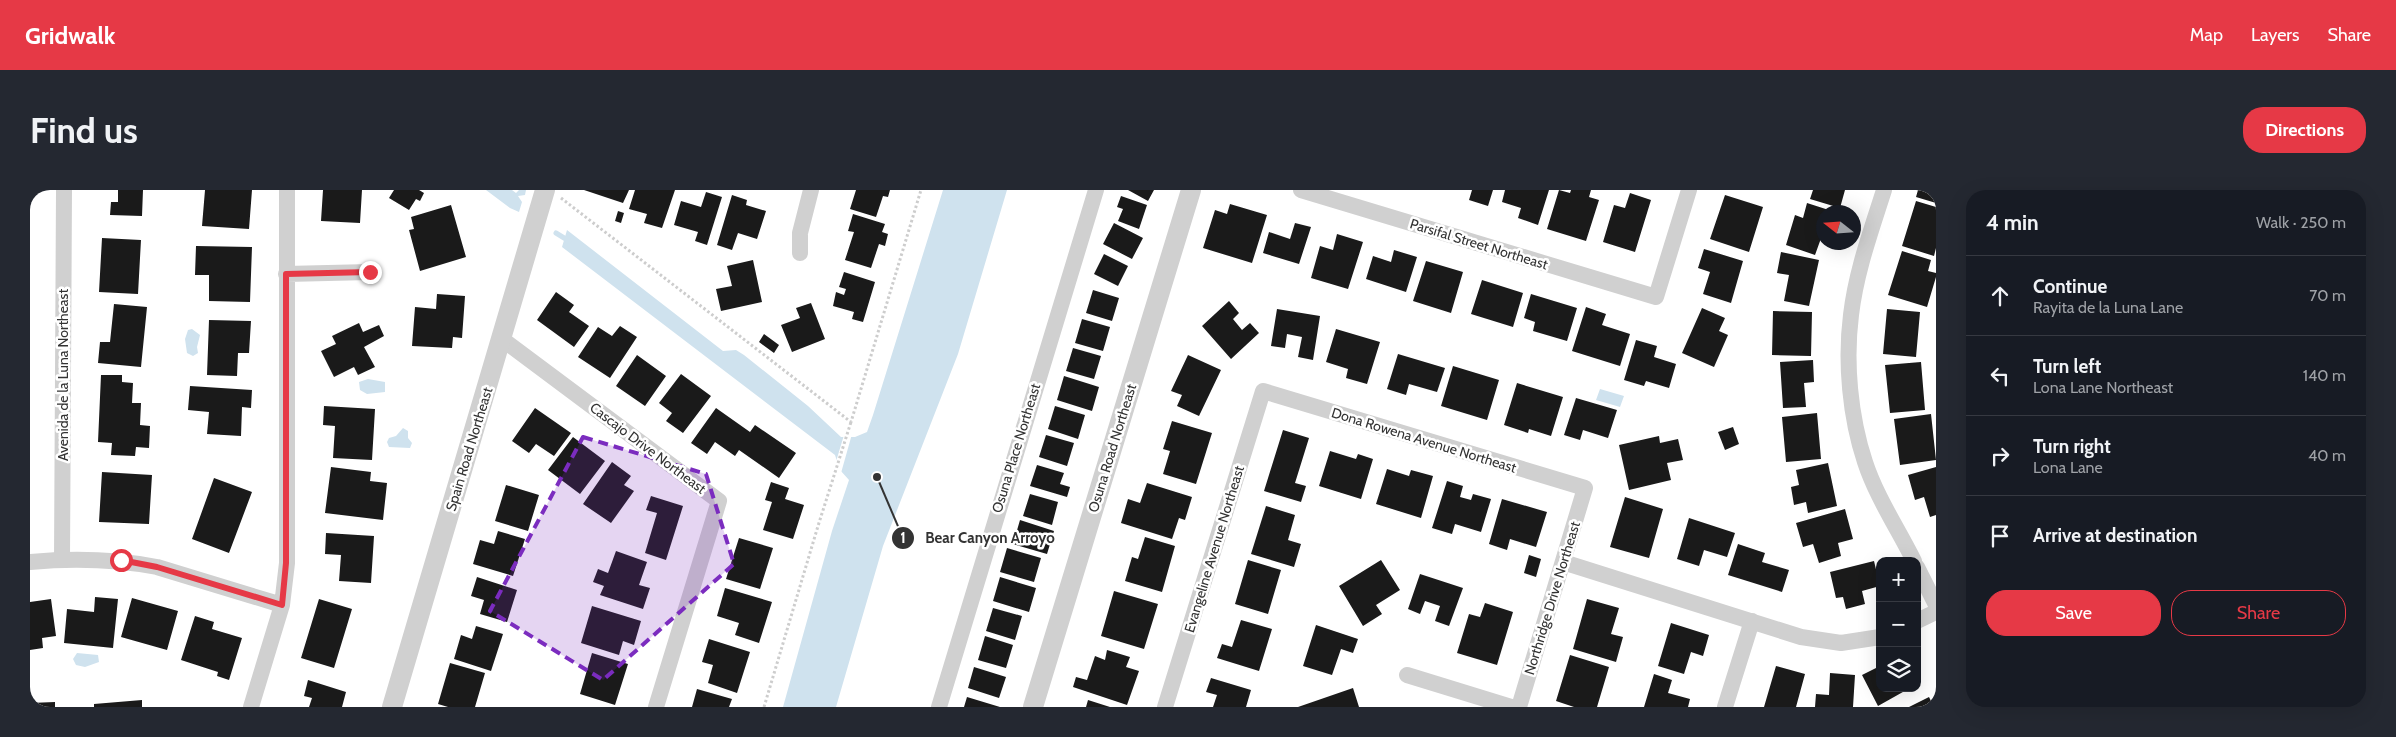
<!DOCTYPE html>
<meta charset="utf-8">
<style>
body{margin:0;font-family:Cabin,sans-serif;background:#242831;color:#f1f3f6}
.controls{position:absolute;right:15px;bottom:15px;display:grid;overflow:hidden;border-radius:10px;box-shadow:0 5px 20px #0002}
.controls button{width:45px;height:45px;display:grid;place-items:center;padding:0;border:0;border-bottom:1px solid #363941;background:#171b24;color:#f1f3f6;font:25px sans-serif}
.compass{position:absolute;left:1786px;top:15px;width:45px;height:45px;border-radius:50%;background:#171b24;box-shadow:0 5px 20px #0002;rotate:287deg}
.stop{position:absolute;width:15px;height:15px;margin:-11px;border:4px solid #e63946;border-radius:50%;background:#fff}
.stop.end{background:#e63946;border-color:#fff;box-shadow:0 1px 5px #0008}
.list{margin:0;padding:0;list-style:none}
h2{display:flex;justify-content:space-between;align-items:center;height:65px;margin:0;padding:0 20px;font-size:21px}
h2 small{font-size:16px;font-weight:400;color:#9ea1a6}
.list li{display:grid;grid-template-columns:32px 1fr auto;gap:15px;align-items:center;box-sizing:border-box;height:80px;padding:0 20px;border-top:1px solid #363941}
.list b{display:block;font-size:19px;white-space:nowrap}
.list p{margin:0;font-size:16px;white-space:nowrap;color:#9ea1a6}
.list em{font-size:16px;font-style:normal;color:#9ea1a6}
.actions{display:flex;gap:10px;padding:15px 20px}
.actions a{flex:1;padding:11px 0;border:1px solid #e63946;border-radius:20px;text-align:center;font-size:18px;color:#e63946}
.actions .main{background:#e63946;color:#fff}
.icon{flex:none;width:28px;height:28px;fill:none;stroke:currentColor;stroke-width:2;stroke-linecap:round;stroke-linejoin:round}
.map{position:relative;flex:none;width:1906px;height:517px;overflow:hidden;border-radius:20px}
header{display:flex;align-items:center;gap:30px;box-sizing:border-box;height:70px;padding:0 25px;background:#e63946;color:#fff}
header strong{font-size:24px}
nav{display:flex;gap:28px;margin-inline-start:auto;font-size:18px}
.intro{display:flex;align-items:center;justify-content:space-between;box-sizing:border-box;height:120px;padding:0 30px}
h1{margin:0;font-size:35px}
.button{padding:12px 22px;border-radius:20px;background:#e63946;color:#fff;font-size:18px;font-weight:700}
main{display:flex;gap:30px;padding:0 30px}
aside{flex:1;background:#171b24;border-radius:20px;box-shadow:0 5px 20px #0002}
.map>svg:first-child{display:block}
</style>
<header>
<strong>Gridwalk</strong>
<nav><a>Map</a><a>Layers</a><a>Share</a></nav>
</header>
<div class="intro"><h1>Find us</h1><a class="button">Directions</a></div>
<main>
<div class="map">
<svg width="1906" height="517" viewBox="0 0 1906 517">
<rect width="100%" height="100%" fill="#fff"/>
<path fill="#cfe2ee" d="M456,0H482L486,3L489,0H496L495,5L488,6L492,12L489,22L480,18Z
M913,0H977L928,164L853,356L806,517H753L802,341L819,290L810,280L805,265L532,57L537,40L693,161L706,160L714,165L778,216L811,247H825L837,242L843,225Z
M162,139L170,145L167,157L168,163L163,166L157,163L155,149L158,140Z
M338,189L355,192V202L337,204L330,200L329,192Z
M1570,199L1594,206L1590,217L1566,210Z
M373,238L378,241V248L382,253L380,258L359,257L357,252L359,248L366,246Z
M47,463L68,465L69,472L55,477L46,475L43,469Z"/>
<path fill="#fff" d="M822,244L811,283L808,282L805,275L814,245Z"/>
<g fill="none" stroke-linecap="round" stroke-linejoin="round">
<path stroke="#cfe2ee" stroke-width="5" d="M526,43L539,51"/>
</g>
<path fill="#1a1a1a" d="M88,0H113L112,26L80,25L81,12H88Z
M175,0H222L219,39L172,36Z
M293,0H332L330,33L291,31Z
M364,0H389L394,3L390,11L386,9L379,20L359,8Z
M554,0H599L593,13Z
M605,0H645L632,38L614,33L617,24L599,19Z
M826,0H860L858,7L853,6L846,27L820,19Z
M1098,0H1124L1118,11Z
M1442,0H1463L1458,16L1439,10Z
M1475,0H1519L1508,35L1488,28L1491,18L1472,12Z
M1529,0L1540,3L1541,0H1561L1559,7L1569,10L1556,51L1517,39Z
M1783,0H1815L1810,18L1780,9Z
M1888,0H1906V13L1886,7Z
M676,2L692,7L677,55L665,51L668,42L644,35L651,11L671,17Z
M1600,3L1621,10L1605,62L1573,52L1584,15L1595,18Z
M702,5L717,10L716,15L736,21L727,49L708,43L702,60L687,55Z
M1695,5L1733,17L1719,62L1680,49Z
M1091,6L1117,15L1109,39L1088,31L1093,19L1087,17Z
M1886,11L1906,17V58L1904,66L1872,56Z
M1777,13L1805,22H1794V40L1785,65L1756,55L1765,25L1773,28Z
M1200,14L1237,25L1222,73L1173,58L1185,20L1197,24Z
M421,15L436,67L390,81L379,40L384,39L381,27Z
M588,21L594,23L591,33L585,31Z
M823,24L855,34L852,42L858,44L855,56L849,54L841,78L815,70L824,42L818,41Z
M1084,33L1113,48L1102,69L1073,54Z
M1265,33L1281,37L1269,74L1233,63L1239,42L1260,49Z
M1307,44L1333,52L1318,99L1281,88L1290,56L1303,60Z
M72,48L111,50L108,104L69,102Z
M166,56L222,57L220,112L179,111V85H165Z
M1674,59L1713,71L1701,113L1673,104L1680,82L1668,78Z
M1364,60L1387,67L1376,102L1336,89L1343,66L1361,72Z
M1872,61L1901,70L1898,81L1906,83V87L1897,117L1858,105Z
M1751,62L1789,70L1779,116L1754,111L1759,85L1747,83Z
M1074,64L1098,76L1088,96L1064,84Z
M723,70L732,112L691,121L686,99L702,96L697,76Z
M1396,71L1433,82L1421,123L1383,111Z
M814,82L845,92L833,132L822,129L824,122L803,116L806,102L814,105L816,99L809,97Z
M1452,90L1493,103L1483,137L1441,124Z
M1063,100L1089,108L1082,131L1056,123Z
M526,102L544,115L539,122L559,136L544,157L507,130Z
M407,104L435,106L432,148L423,147L422,158L382,156L385,117L406,119Z
M1501,104L1547,118L1537,151L1503,141L1505,132L1494,128Z
M1199,111L1209,123L1203,129L1212,140L1220,133L1229,143L1201,169L1172,136Z
M781,113L795,149L762,162L751,135L770,128L766,118Z
M84,114L117,117L111,177L68,173L70,152H80Z
M1556,117L1576,124L1572,135L1600,144L1590,176L1542,161Z
M1672,118L1695,128L1689,141L1698,145L1684,177L1652,163Z
M1247,119L1290,126L1283,170L1268,167L1272,147L1257,144L1255,158L1241,156Z
M1857,119L1890,122L1886,167L1853,164Z
M1743,121L1782,122L1781,166L1742,165Z
M1052,129L1080,137L1073,161L1045,153Z
M179,130L221,131L219,163H208L207,186L177,185Z
M329,133L333,142L349,135L354,146L334,157L345,177L328,185L324,177L304,187L291,161L306,154L302,146Z
M590,136L607,147L580,188L548,167L568,137L582,146Z
M1306,139L1350,152L1337,194L1316,188L1318,179L1296,172Z
M734,144L749,155L744,163L729,152Z
M1606,150L1627,156L1624,167L1646,174L1639,198L1616,191L1614,196L1594,190Z
M1043,158L1071,166L1064,189L1036,181Z
M1368,164L1415,178L1407,202L1379,194L1376,205L1357,199Z
M607,165L636,186L615,216L586,196Z
M1158,165L1191,180L1169,226L1147,216L1152,205L1141,201Z
M1783,170L1784,192L1774,193L1776,217L1753,218L1750,172Z
M1891,172L1895,220L1860,223L1855,175Z
M1423,176L1469,190L1457,230L1411,216Z
M651,184L681,206L653,243L636,231L642,223L629,213Z
M71,185H92V192L103,193L102,213H111L110,235L120,236L119,258L106,257L105,266L81,265L82,253L68,252Z
M1034,186L1069,197L1062,221L1027,210Z
M1487,193L1533,207L1521,246L1499,239L1498,243L1474,235Z
M160,196L222,200L221,218L212,217L211,246L177,244L179,222L158,220Z
M1546,208L1587,220L1578,248L1553,240L1550,250L1534,245Z
M294,216L345,219L342,270L303,268L305,236L293,235Z
M1025,216L1055,225L1048,249L1018,239Z
M505,218L541,243L524,266L506,254L499,263L482,251Z
M686,218L720,242L725,235L766,263L749,288L709,260L705,266L685,252L677,264L661,253Z
M1787,223L1791,269L1756,272L1752,227Z
M1901,224L1906,270L1870,275L1864,229Z
M1142,231L1182,243L1166,294L1133,284L1140,261L1133,259Z
M1703,237L1709,254L1695,260L1688,242Z
M1253,240L1279,248L1265,293L1276,296L1271,312L1234,301Z
M1016,245L1044,253L1037,276L1009,267Z
M1629,246L1630,253L1648,249L1653,270L1637,273L1641,290L1599,300L1589,255Z
M543,247L575,271L550,304L518,280Z
M1300,261L1326,269L1328,264L1343,269L1331,309L1289,296Z
M582,272L601,286L594,295L604,301L581,333L553,314Z
M1798,273L1807,316L1778,323L1776,312L1764,315L1761,297L1769,295L1766,280Z
M1007,275L1034,283L1030,294L1040,297L1037,307L1000,296Z
M301,277L341,282L340,291L357,293L353,330L295,323Z
M1906,277V325L1900,327L1894,307L1885,310L1878,285Z
M1357,279L1379,286L1381,280L1403,286L1391,328L1346,314Z
M72,282L122,285L119,334L69,332Z
M184,288L222,302L199,363L162,349Z
M1417,291L1433,296L1430,307L1441,310L1443,304L1461,309L1451,342L1425,334L1422,344L1402,338Z
M741,292L759,298L755,309L774,315L763,349L733,340L742,312L735,310Z
M1117,293L1162,307L1155,330L1149,328L1142,349L1091,333L1098,309L1110,313Z
M476,295L509,305L498,341L465,331Z
M1000,304L1028,312L1022,335L993,326Z
M621,306L653,316L636,370L615,363L627,323L616,320Z
M1595,307L1633,319L1619,368L1580,357Z
M1472,309L1517,322L1506,357L1480,349L1477,360L1459,354Z
M1236,316L1265,325L1258,350L1271,354L1264,377L1221,364Z
M1815,319L1823,349L1808,353L1811,366L1789,373L1783,354L1773,357L1766,333Z
M1659,328L1705,343L1697,367L1674,360L1669,376L1647,369Z
M990,330L1024,341L1017,364L983,354Z
M468,341L495,349L483,386L443,374L450,350L464,354Z
M296,343L344,346L341,393L309,391L311,365L295,364Z
M1115,347L1145,356L1132,402L1095,391L1102,367L1108,369Z
M709,348L743,358L730,399L696,389Z
M1708,354L1735,363L1732,372L1759,380L1752,402L1698,385Z
M977,358L1011,368L1004,392L970,382Z
M586,361L617,372L609,395L620,398L613,419L570,405L574,396L563,392L568,379L578,383Z
M1499,365L1511,369L1506,387L1494,383Z
M1218,370L1251,380L1238,424L1205,414Z
M1351,370L1370,400L1346,415L1352,424L1333,436L1309,396Z
M1844,371L1850,396L1832,401L1835,414L1816,419L1813,407L1806,408L1800,382Z
M1390,384L1433,398L1419,436L1405,431L1410,416L1395,411L1390,424L1378,419Z
M447,387L487,400L477,432L450,424L454,410L441,406Z
M970,387L1006,398L999,422L963,411Z
M695,398L742,412L729,453L705,445L709,433L687,426Z
M1084,401L1128,414L1114,459L1071,446Z
M65,407L88,409L83,458L34,453L37,419L64,422Z
M102,408L148,421L137,460L91,447Z
M21,409L26,446L12,448L13,458L0,460V412Z
M289,409L322,419L304,478L271,468Z
M1557,409L1589,418L1581,444L1593,447L1586,472L1543,459Z
M1455,413L1483,422L1467,475L1427,463L1439,424L1450,427Z
M562,416L611,431L604,455L593,451L589,465L551,453Z
M963,418L992,426L985,450L956,441Z
M165,426L184,432L182,439L212,448L199,490L187,486L188,482L151,470Z
M1211,430L1242,439L1229,481L1187,468L1192,454L1202,457Z
M1641,433L1679,445L1673,466L1661,462L1654,484L1628,476Z
M1286,435L1328,449L1323,463L1311,459L1302,485L1273,476Z
M446,436L473,444L461,481L424,469L431,445L442,449Z
M955,446L983,455L976,478L948,470Z
M679,449L720,462L707,503L678,493L683,475L672,472Z
M1077,460L1100,467L1096,477L1109,481L1097,515L1043,497L1046,487L1057,490L1065,466L1075,470Z
M562,463L598,474L585,515L550,504Z
M1540,465L1579,477L1567,517H1544L1526,511Z
M420,473L455,483L445,517H418L408,514Z
M1746,476L1775,484L1766,517H1734Z
M1850,476V498H1880L1848,516L1832,485Z
M944,477L976,487L969,508L938,498Z
M1800,483L1825,485L1823,517H1785L1786,504L1799,505Z
M1624,484L1642,490L1638,503L1660,509L1658,517H1614Z
M1181,488L1221,500L1216,517H1183L1187,505L1176,502Z
M278,490L316,502L312,517H279L282,508L274,506Z
M1323,498L1329,517H1268Z
M667,499L702,509L699,517H662Z
M937,507L970,517H934Z
M1899,507L1904,517H1879Z
M112,510V517H64V514Z
M1058,510L1080,517H1056Z
M25,512V517H0V513Z"/>
<g fill="none" stroke-linecap="round" stroke-linejoin="round">
<path stroke="#cdcdcd" stroke-width="3" stroke-dasharray="2.5 2.5" stroke-linecap="butt" d="M531,8L821,232L891,0
M734,517L788,336L821,232"/>
<path stroke="#d0d0d0" stroke-width="16" d="M1271,0L1626,107L1659,0
M1854,0C1841,41 1826,82 1821,125C1815,172 1820,227 1835,272C1846,306 1868,339 1884,371
M770,63V43L781,0
M256,84L340,82
M472,149L689,311L626,517
M32,369L34,0
M0,372C44,368 84,369 127,377L252,415
M1533,372L1771,447L1811,453L1850,447
M1887,377L1906,415
M1887,431L1906,422
M1377,485L1481,517
M221,517L252,415L257,373V0
M909,517L1066,0
M1135,517L1233,201L1555,298L1489,517
M1695,517L1722,431"/>
<path stroke="#d0d0d0" stroke-width="20" d="M362,517L515,0
M1003,517L1161,0"/>
</g>
<g fill="none" stroke-linecap="round" stroke-linejoin="round">
<path stroke="#e63946" stroke-width="6" d="M91,370L127,377L252,415L256,373V84L340,82"/>
</g>
<path fill="#7b2cbf" fill-opacity="0.2" stroke="#7b2cbf" stroke-width="4" stroke-dasharray="10 6" stroke-linejoin="round" d="M553,247L676,284L704,374L573,490L460,421Z"/>
<g text-anchor="middle" dominant-baseline="central" stroke-width="5" stroke-linejoin="round" paint-order="stroke">
<g font-size="14" fill="#333" stroke="#fff">
<text transform="translate(1449 54) rotate(17)">Parsifal Street Northeast</text>
<text transform="translate(33 185) rotate(-90)">Avenida de la Luna Northeast</text>
<text transform="translate(1394 250) rotate(17)">Dona Rowena Avenue Northeast</text>
<text transform="translate(618 258) rotate(37)">Cascajo Drive Northeast</text>
<text transform="translate(986 258) rotate(-73)">Osuna Place Northeast</text>
<text transform="translate(1082 258) rotate(-73)">Osuna Road Northeast</text>
<text transform="translate(439 259) rotate(-73)">Spain Road Northeast</text>
<text transform="translate(1184 359) rotate(-73)">Evangeline Avenue Northeast</text>
<text transform="translate(1522 408) rotate(-73)">Northridge Drive Northeast</text>
</g>
</g>
<path fill="none" stroke="#333" stroke-width="2" d="M847 287L873 348"/>
<g fill="#333" stroke="#fff" stroke-width="2">
<circle cx="847" cy="287" r="5"/>
<circle cx="873" cy="348" r="12"/>
</g>
<g font-size="15" text-anchor="middle" font-weight="bold" fill="#fff">
<text x="873" y="353">1</text>
</g>
<g font-size="15" text-anchor="middle" font-weight="bold" fill="#333" stroke="#fff" stroke-width="5" stroke-linejoin="round" paint-order="stroke">
<text x="960" y="353">Bear Canyon Arroyo</text>
</g>
</svg>
<div class="controls">
<button>+</button>
<button>−</button>
<button><svg class="icon" aria-label="layers" viewBox="0 0 24 24"><path d="M12 4l9 5-9 5-9-5zM3 14l9 5 9-5"/></svg></button>
</div>
<svg class="compass" viewBox="-18 -18 36 36"><path d="M0-13l5 13h-10z" fill="#e53935"/><path d="M0 13l5-13h-10z" fill="#9ea1a6"/></svg>
<div class="stop" style="left:91px;top:370px"></div>
<div class="stop end" style="left:340px;top:82px"></div>
</div>
<aside>
<h2>4 min<small>Walk · 250 m</small></h2>
<ul class="list">
<li><svg class="icon" aria-label="ahead" viewBox="0 0 24 24"><path d="M12 20V5M6 11l6-6 6 6"/></svg><div><b>Continue</b><p>Rayita de la Luna Lane</p></div><em>70 m</em></li>
<li><svg class="icon" aria-label="left" viewBox="0 0 24 24"><path d="M17 20v-9H6M10 6l-5 5 5 5"/></svg><div><b>Turn left</b><p>Lona Lane Northeast</p></div><em>140 m</em></li>
<li><svg class="icon" aria-label="right" viewBox="0 0 24 24"><path d="M7 20v-9h11M14 6l5 5-5 5"/></svg><div><b>Turn right</b><p>Lona Lane</p></div><em>40 m</em></li>
<li><svg class="icon" aria-label="arrive" viewBox="0 0 24 24"><path d="M6 21V4h12l-3 4 3 4H6"/></svg><div><b>Arrive at destination</b></div></li>
</ul>
<div class="actions"><a class="main">Save</a><a>Share</a></div>
</aside>
</main>
